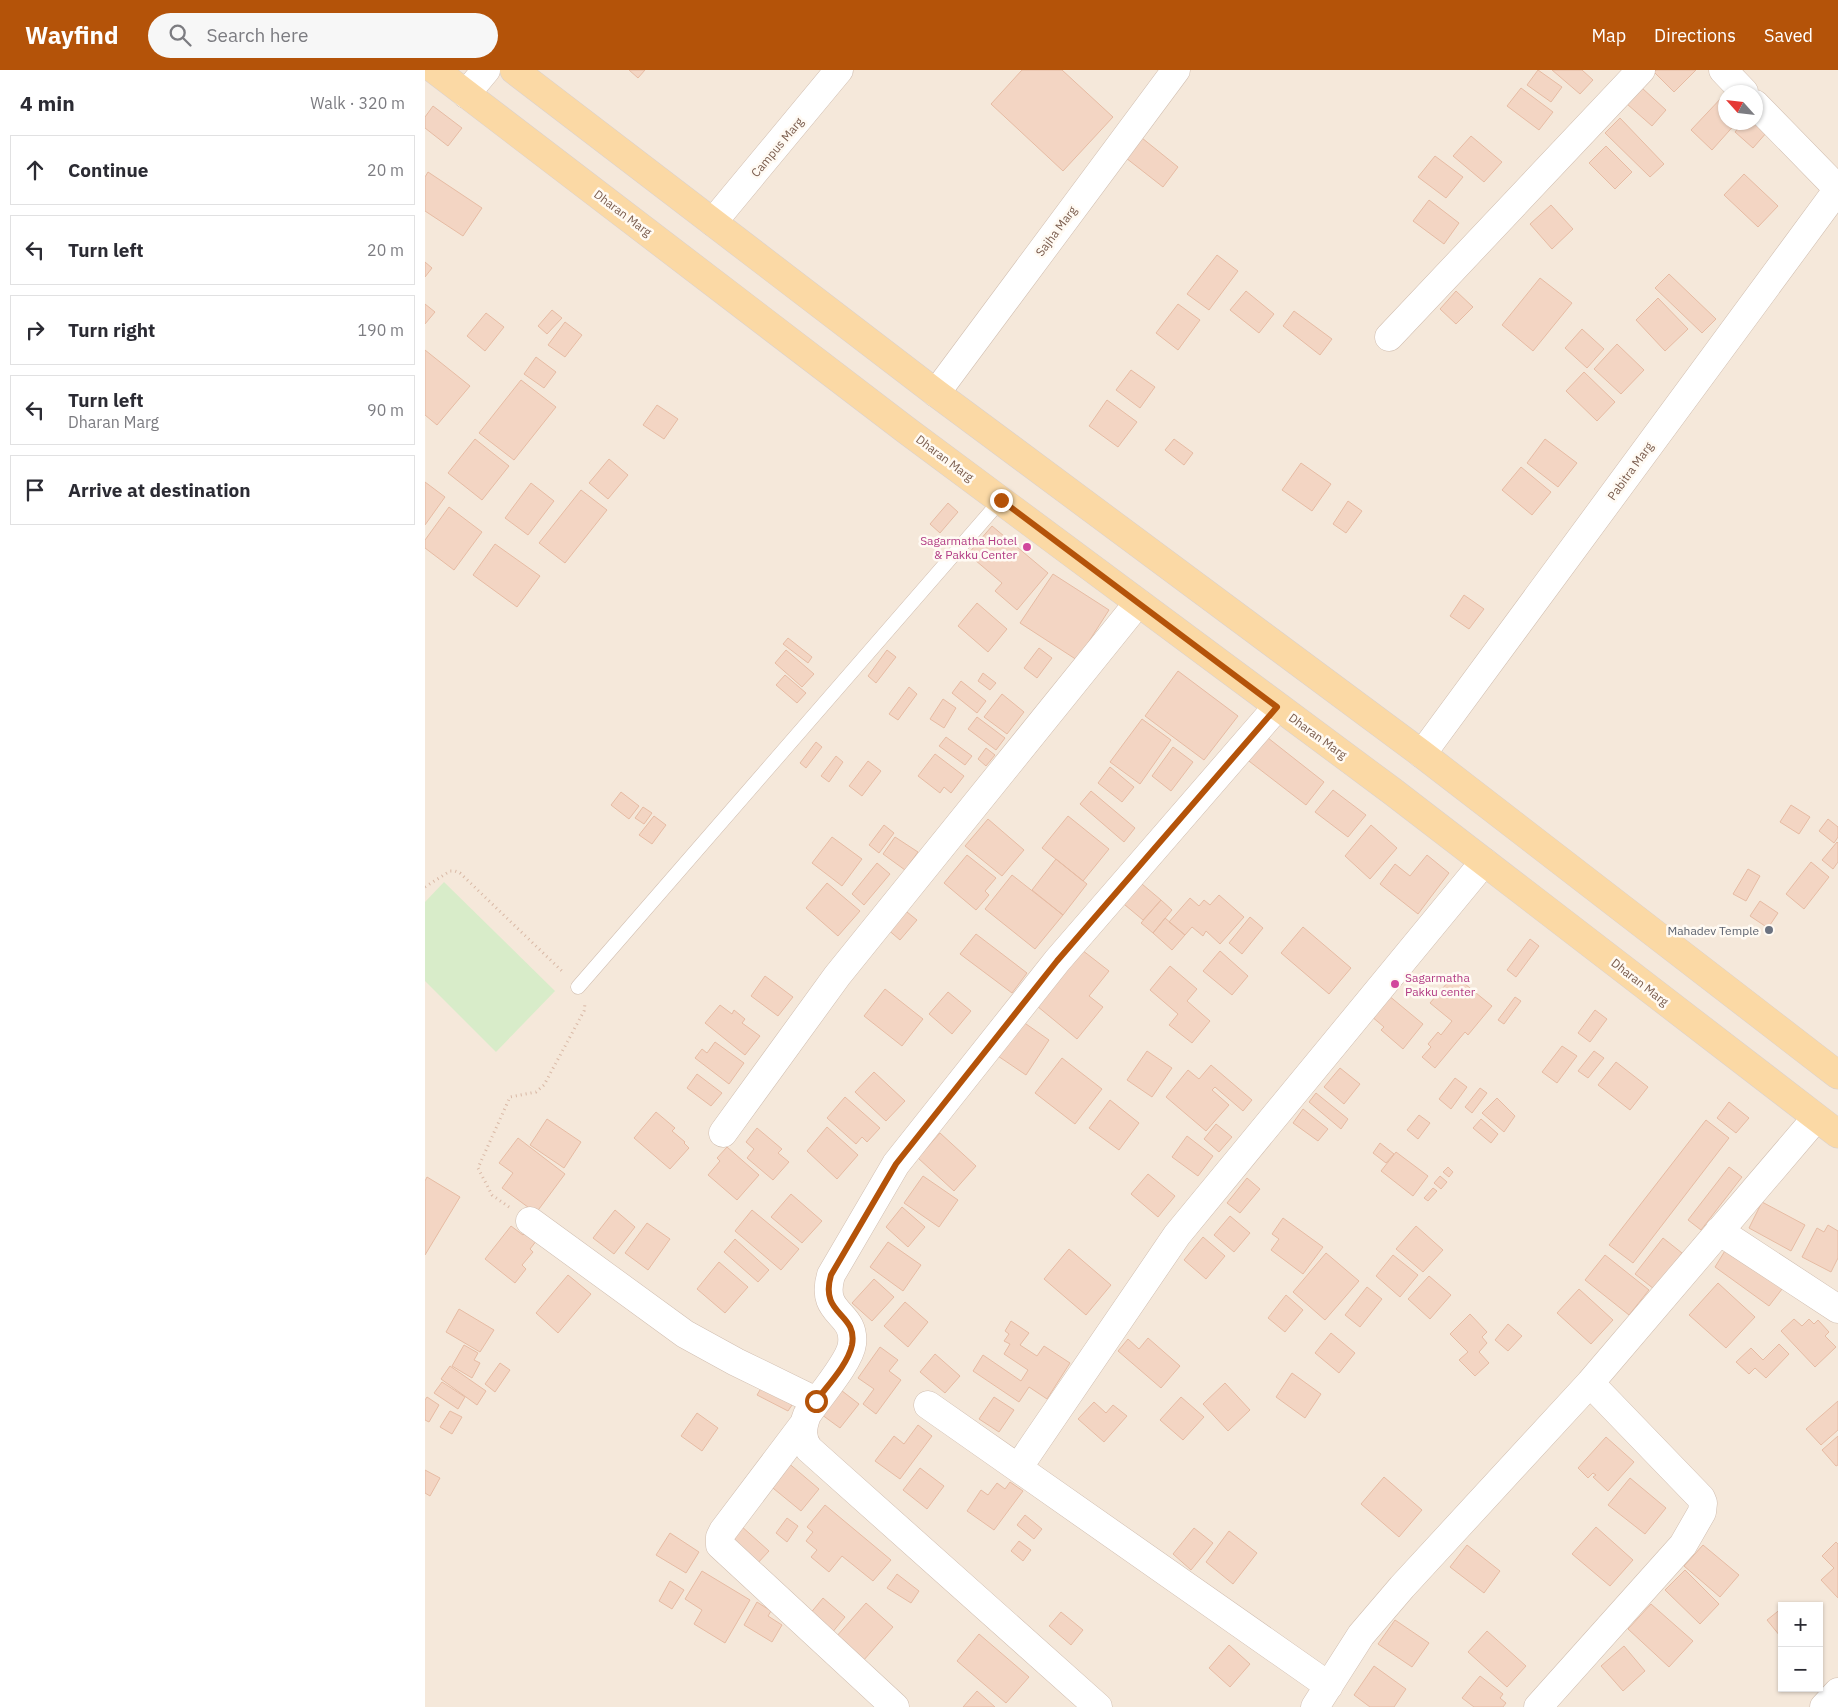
<!DOCTYPE html>
<meta charset="utf-8">
<style>
body{margin:0;font-family:"IBM Plex Sans",sans-serif;background:#f7f7f7;color:#2b2b33}
.controls{position:absolute;right:15px;bottom:15px;display:grid;overflow:hidden;border-radius:0px;box-shadow:0 1px 4px #0004}
.controls button{width:45px;height:45px;display:grid;place-items:center;padding:0;border:0;border-bottom:1px solid #e1e1e2;background:#fff;color:#2b2b33;font:25px sans-serif}
.compass{position:absolute;left:1293px;top:15px;width:45px;height:45px;border-radius:50%;background:#fff;box-shadow:0 1px 4px #0004;rotate:297deg}
.stop{position:absolute;width:15px;height:15px;margin:-11px;border:4px solid #b45309;border-radius:50%;background:#fff}
.stop.end{background:#b45309;border-color:#fff;box-shadow:0 1px 5px #0008}
.list{margin:0;padding:0;list-style:none}
h2{display:flex;justify-content:space-between;align-items:center;height:65px;margin:0;padding:0 20px;font-size:21px}
h2 small{font-size:16px;font-weight:400;color:#7c7c81}
.list li{display:grid;grid-template-columns:32px 1fr auto;gap:15px;align-items:center;box-sizing:border-box;height:70px;margin:0 10px 10px;padding:0 10px;border:1px solid #e1e1e2;border-radius:0px}
.list b{display:block;font-size:19px;white-space:nowrap}
.list p{margin:0;font-size:16px;white-space:nowrap;color:#7c7c81}
.list em{font-size:16px;font-style:normal;color:#7c7c81}
.icon{flex:none;width:28px;height:28px;fill:none;stroke:currentColor;stroke-width:2;stroke-linecap:round;stroke-linejoin:round}
.map{position:relative;flex:none;width:1413px;height:1637px;overflow:hidden}
header{display:flex;align-items:center;gap:30px;box-sizing:border-box;height:70px;padding:0 25px;background:#b45309;color:#fff}
header strong{font-size:24px}
nav{display:flex;gap:28px;margin-inline-start:auto;font-size:18px}
.search{width:350px;height:45px;background:#f7f7f7;display:flex;align-items:center;gap:12px;box-sizing:border-box;padding:0 18px;border-radius:28px;color:#7c7c81;font-size:19px}
main{display:flex}
aside{flex:1;background:#fff}
.map>svg:first-child{display:block}
</style>
<header>
<strong>Wayfind</strong>
<div class="search"><svg class="icon" aria-label="search" viewBox="0 0 24 24"><circle cx="10" cy="10" r="6"/><path d="M15 15l6 6"/></svg>Search here</div>
<nav><a>Map</a><a>Directions</a><a>Saved</a></nav>
</header>
<main>
<aside>
<h2>4 min<small>Walk · 320 m</small></h2>
<ul class="list">
<li><svg class="icon" aria-label="ahead" viewBox="0 0 24 24"><path d="M12 20V5M6 11l6-6 6 6"/></svg><div><b>Continue</b></div><em>20 m</em></li>
<li><svg class="icon" aria-label="left" viewBox="0 0 24 24"><path d="M17 20v-9H6M10 6l-5 5 5 5"/></svg><div><b>Turn left</b></div><em>20 m</em></li>
<li><svg class="icon" aria-label="right" viewBox="0 0 24 24"><path d="M7 20v-9h11M14 6l5 5-5 5"/></svg><div><b>Turn right</b></div><em>190 m</em></li>
<li><svg class="icon" aria-label="left" viewBox="0 0 24 24"><path d="M17 20v-9H6M10 6l-5 5 5 5"/></svg><div><b>Turn left</b><p>Dharan Marg</p></div><em>90 m</em></li>
<li><svg class="icon" aria-label="arrive" viewBox="0 0 24 24"><path d="M6 21V4h12l-3 4 3 4H6"/></svg><div><b>Arrive at destination</b></div></li>
</ul>
</aside>
<div class="map">
<svg width="1413" height="1637" viewBox="0 0 1413 1637">
<rect width="100%" height="100%" fill="#fdf6ec"/>
<path fill="#f5e8da" fill-rule="evenodd" d="M0,0H1413V1637H0ZM1300,22H1330V52H1300ZM1357,1536H1394V1618H1357Z"/>
<path fill="#d8ecc9" d="M19,812L130,921L71,982L0,911V832Z"/>
<path fill="#f3d5c3" stroke="#e6bba3" d="M204,0H220L213,8Z
M597,0H637L688,47L638,101L566,34Z
M1113,0L1137,17L1126,32L1102,15Z
M1127,0H1157L1168,10L1155,24Z
M1231,0H1271L1249,22L1229,2Z
M1096,18L1128,42L1114,60L1082,36Z
M1217,18L1241,40L1227,56L1202,34Z
M1299,25L1300,52H1312L1287,80L1266,60Z
M8,36L37,58L23,76L0,58V47Z
M1195,48L1239,94L1225,107L1180,63Z
M1318,52H1330L1342,62L1328,78L1310,62Z
M1046,66L1077,92L1059,112L1028,86Z
M717,68L753,97L738,117L701,88Z
M1181,76L1207,102L1190,119L1164,93Z
M1010,86L1038,107L1021,128L993,107Z
M3,102L57,138L38,166L0,141V107Z
M1319,104L1353,136L1333,157L1299,125Z
M1004,130L1034,153L1019,174L988,151Z
M1126,135L1148,159L1127,179L1105,154Z
M792,185L813,201L784,240L762,224Z
M0,192L7,198L0,207Z
M1244,204L1291,249L1277,263L1230,218Z
M1115,208L1147,233L1108,281L1077,255Z
M821,221L849,244L834,263L805,240Z
M1031,221L1048,237L1031,254L1015,239Z
M1233,228L1263,259L1240,281L1211,250Z
M0,234L10,242L0,254Z
M753,234L775,250L753,280L731,263Z
M127,240L137,248L122,264L113,256Z
M869,241L907,269L895,285L858,256Z
M61,243L79,257L60,281L42,266Z
M140,252L157,265L140,287L123,275Z
M1157,259L1179,279L1162,298L1140,278Z
M1192,274L1219,300L1196,324L1169,299Z
M0,280L45,316L12,355L0,345Z
M111,287L131,302L119,318L99,304Z
M706,300L730,317L715,338L691,320Z
M1159,302L1190,332L1172,351L1141,321Z
M96,310L131,337L89,390L54,363Z
M682,330L712,352L693,377L664,356Z
M232,335L253,349L239,369L218,355Z
M50,369L84,396L57,430L23,403Z
M749,369L768,383L759,395L740,380Z
M1120,369L1152,393L1133,417L1102,393Z
M184,389L203,405L183,429L164,413Z
M876,393L906,414L887,441L857,420Z
M1096,397L1126,422L1107,445L1077,420Z
M0,412L20,427L0,455Z
M106,413L129,431L103,465L80,448Z
M156,420L182,440L140,493L114,473Z
M923,431L937,441L921,463L908,454Z
M523,433L533,442L515,463L505,454Z
M24,437L57,462L29,500L0,478V470Z
M567,456L623,503L592,540L570,521L577,513L543,484Z
M70,474L115,506L92,537L48,505Z
M628,504L684,540L652,590L595,553Z
M1039,525L1059,539L1044,559L1025,546Z
M552,533L582,559L563,582L533,556Z
M363,568L387,587L383,593L358,574Z
M614,578L627,588L612,608L599,598Z
M361,580L389,604L377,617L350,593Z
M462,580L471,587L451,613L443,606Z
M753,601L813,646L779,690L720,646Z
M558,603L571,613L565,620L553,611Z
M360,605L381,623L372,633L351,615Z
M536,611L561,631L552,643L527,623Z
M484,617L492,624L473,650L464,644Z
M577,624L599,642L582,664L559,647Z
M518,629L531,638L519,658L505,649Z
M552,647L580,668L571,680L543,659Z
M717,649L746,670L715,714L685,692Z
M838,664L899,712L881,735L820,688Z
M521,667L547,686L540,695L514,676Z
M391,672L397,677L381,698L375,693Z
M748,677L768,692L746,721L727,706Z
M561,678L570,685L561,696L553,689Z
M510,684L539,706L526,723L519,717L515,723L493,706Z
M411,686L418,692L404,712L396,706Z
M443,691L456,701L437,726L424,716Z
M685,697L709,717L697,732L673,713Z
M908,720L941,745L923,767L890,742Z
M666,721L710,758L699,772L655,734Z
M196,722L214,736L204,749L186,735Z
M1366,735L1385,747L1374,764L1355,752Z
M218,737L227,743L219,754L210,748Z
M229,746L241,755L227,774L214,765Z
M643,746L684,779L658,811L617,778Z
M563,749L599,780L577,806L540,776Z
M1403,749L1413,757V767L1409,773L1394,761Z
M459,755L469,763L454,783L444,775Z
M946,755L972,778L945,809L920,786Z
M407,767L437,789L417,816L387,793Z
M470,767L493,782L480,800L458,784Z
M1412,772L1413,773V792L1408,799L1397,790Z
M542,785L571,808L560,821L564,825L551,840L519,813Z
M1002,785L1024,803L993,844L955,814L970,794L985,806Z
M631,789L662,814L638,845L607,820Z
M1386,792L1404,807L1379,839L1361,824Z
M452,793L465,804L439,835L427,824Z
M1323,799L1335,806L1321,831L1308,824Z
M587,805L638,845L610,879L560,839Z
M711,809L736,830L718,850L694,830Z
M402,813L435,841L413,866L381,838Z
M794,825L819,847L795,874L781,861L778,866L767,857L760,865L744,852L765,828L774,836L779,830L785,835Z
M736,830L747,840L728,863L716,853Z
M1335,831L1353,843L1343,858L1325,846Z
M477,838L492,850L475,870L461,858Z
M825,847L838,858L817,884L804,873Z
M740,848L760,865L747,880L728,863Z
M878,857L926,898L904,924L856,883Z
M551,864L602,903L587,923L535,884Z
M1105,869L1114,876L1091,907L1082,900Z
M657,880L684,901L664,926L678,937L652,969L612,936Z
M795,881L823,906L807,925L778,901Z
M745,896L772,919L762,931L785,951L767,973L744,955L753,944L725,920Z
M1029,905L1067,936L1043,965L1040,962L1010,998L997,987L1006,977L1003,974L1013,962L1016,965L1027,951L1005,933Z
M340,906L368,927L353,946L326,926Z
M460,919L498,949L477,976L439,946Z
M523,922L546,941L527,964L504,944Z
M963,925L998,954L978,979L956,960L959,957L946,946Z
M1090,927L1096,931L1079,954L1073,950Z
M295,935L307,944L309,940L320,949L317,953L335,966L320,985L280,953Z
M1170,940L1182,949L1165,972L1153,963Z
M591,947L624,970L601,1005L567,982Z
M290,972L319,993L304,1014L270,988L277,979L282,983Z
M1137,976L1152,986L1132,1013L1117,1002Z
M722,981L747,998L727,1027L702,1010Z
M1169,981L1179,988L1163,1008L1153,1001Z
M637,988L677,1019L650,1054L610,1023Z
M1191,992L1223,1017L1205,1040L1173,1015Z
M786,995L827,1030L818,1041L790,1017L787,1020L804,1035L781,1061L741,1027L763,1000L774,1009Z
M915,998L935,1014L919,1034L899,1017Z
M449,1002L480,1031L461,1051L430,1022Z
M272,1004L297,1023L286,1036L262,1018Z
M1030,1008L1042,1017L1026,1039L1014,1029Z
M1055,1018L1062,1023L1047,1043L1040,1037Z
M891,1023L923,1049L916,1059L884,1032Z
M420,1027L455,1058L442,1072L437,1067L431,1074L402,1048Z
M1072,1028L1090,1046L1079,1062L1057,1043Z
M685,1030L714,1053L694,1080L664,1058Z
M1304,1032L1324,1048L1311,1063L1292,1048Z
M878,1039L903,1059L893,1071L868,1053Z
M231,1042L250,1058L247,1061L260,1072L259,1073L264,1078L245,1099L209,1068Z
M994,1045L1005,1053L993,1069L982,1060Z
M122,1049L156,1072L139,1098L105,1075Z
M1056,1049L1073,1064L1066,1073L1048,1058Z
M1281,1050L1304,1068L1208,1193L1184,1175Z
M791,1054L807,1067L794,1082L779,1069Z
M402,1057L433,1085L412,1109L382,1081Z
M332,1058L357,1079L353,1083L364,1092L348,1110L322,1088L329,1079L321,1072Z
M515,1063L551,1096L529,1121L493,1088Z
M762,1066L788,1086L773,1106L747,1087Z
M93,1068L140,1104L111,1143L77,1118L88,1103L74,1093Z
M955,1073L969,1084L961,1093L948,1083Z
M302,1077L334,1105L312,1130L283,1105L295,1091L292,1088Z
M971,1082L1003,1106L988,1126L956,1101Z
M1023,1097L1028,1102L1024,1107L1018,1102Z
M1304,1097L1317,1107L1276,1160L1263,1150Z
M723,1104L750,1126L733,1147L706,1124Z
M498,1106L533,1130L514,1157L479,1133Z
M1015,1106L1022,1112L1016,1119L1009,1113Z
M2,1107L35,1127L0,1185V1111Z
M822,1108L835,1119L815,1143L802,1133Z
M1008,1118L1012,1121L1003,1131L999,1128Z
M366,1124L397,1151L377,1173L346,1147Z
M1337,1132L1380,1155L1366,1181L1324,1158Z
M477,1137L500,1157L483,1177L461,1157Z
M190,1140L210,1157L189,1184L168,1168Z
M327,1140L374,1179L356,1200L310,1161Z
M805,1146L825,1163L809,1182L789,1165Z
M858,1148L898,1177L878,1204L846,1180L854,1169L847,1164Z
M222,1153L245,1169L223,1200L200,1183Z
M1403,1155L1413,1161V1188L1406,1202L1377,1187L1392,1158L1399,1162Z
M86,1156L98,1165L102,1161L112,1170L105,1179L108,1182L97,1195L101,1199L90,1213L60,1189Z
M991,1156L1018,1180L998,1202L971,1179Z
M778,1167L800,1186L781,1209L759,1190Z
M1238,1168L1257,1183L1229,1219L1210,1204Z
M310,1169L344,1200L333,1212L299,1182Z
M1306,1171L1364,1210L1344,1236L1290,1197Z
M463,1172L496,1195L478,1221L445,1197Z
M644,1179L686,1215L661,1245L619,1209Z
M901,1183L934,1211L900,1250L868,1222Z
M968,1185L993,1205L975,1227L951,1206Z
M1180,1185L1224,1220L1204,1245L1160,1210Z
M294,1192L323,1217L300,1243L272,1219Z
M143,1205L166,1224L133,1263L111,1243Z
M1004,1206L1026,1225L1005,1249L983,1229Z
M449,1209L469,1227L447,1251L427,1233Z
M1293,1213L1330,1247L1301,1278L1264,1245Z
M942,1217L957,1229L935,1257L920,1245Z
M1154,1219L1188,1250L1166,1274L1132,1243Z
M861,1225L878,1240L860,1262L843,1248Z
M480,1232L503,1252L483,1277L459,1256Z
M34,1239L69,1260L55,1282L21,1262Z
M1045,1244L1062,1262L1057,1267L1062,1273L1054,1282L1064,1293L1050,1306L1034,1290L1043,1282L1025,1264Z
M1369,1249L1377,1256L1384,1249L1389,1254L1393,1250L1404,1262L1400,1266L1411,1277L1390,1297L1356,1261Z
M586,1251L604,1263L595,1275L612,1286L619,1276L645,1293L622,1329L604,1317L594,1332L548,1301L558,1285L596,1311L603,1300L579,1284L585,1274L579,1271L584,1264L580,1261Z
M1083,1254L1097,1266L1083,1281L1070,1270Z
M906,1263L930,1283L914,1303L890,1283Z
M723,1268L755,1296L736,1318L693,1281L703,1269L714,1279Z
M1354,1274L1364,1284L1341,1308L1330,1298L1324,1304L1311,1292L1326,1278L1338,1290Z
M39,1275L53,1283L49,1290L55,1293L47,1308L27,1296Z
M455,1277L473,1290L464,1301L476,1310L451,1344L438,1334L449,1319L433,1308Z
M510,1284L535,1306L520,1323L495,1302Z
M75,1293L85,1300L70,1322L60,1314Z
M25,1296L61,1321L52,1335L16,1309Z
M867,1303L896,1324L880,1348L851,1327Z
M17,1312L40,1327L33,1339L9,1323Z
M800,1313L825,1340L803,1361L778,1334Z
M408,1314L434,1334L415,1358L389,1339Z
M338,1315L369,1332L363,1341L332,1325Z
M2,1327L14,1335L4,1352L0,1350V1330Z
M569,1327L589,1340L574,1362L554,1349Z
M756,1327L779,1347L758,1370L735,1350Z
M1413,1331V1360L1396,1375L1381,1359Z
M669,1332L681,1343L688,1335L702,1346L679,1372L653,1349Z
M25,1341L37,1347L27,1364L15,1357Z
M272,1343L293,1358L277,1381L256,1366Z
M493,1355L507,1366L475,1409L450,1391L469,1366L479,1374Z
M1413,1366V1395L1411,1396L1397,1380Z
M1181,1367L1209,1392L1183,1421L1168,1407L1171,1405L1168,1403L1163,1408L1153,1398Z
M361,1391L394,1419L376,1441L343,1414Z
M495,1398L519,1416L502,1439L478,1420Z
M0,1400L15,1408L5,1426L0,1423Z
M959,1407L997,1440L974,1467L936,1434Z
M1205,1408L1241,1438L1220,1464L1183,1435Z
M585,1412L598,1421L569,1460L542,1441L556,1420L563,1425L572,1413L580,1419Z
M400,1435L466,1490L448,1511L417,1486L404,1502L386,1487L392,1480L381,1471L388,1462L382,1457Z
M600,1445L617,1459L609,1469L592,1455Z
M362,1448L373,1456L362,1472L351,1463Z
M315,1455L344,1481L331,1495L302,1470Z
M1171,1457L1208,1490L1185,1516L1147,1484Z
M769,1458L788,1473L766,1500L748,1484Z
M804,1461L832,1483L808,1514L781,1492Z
M245,1463L274,1482L261,1503L231,1485Z
M594,1471L606,1480L598,1491L586,1481Z
M1411,1472L1413,1474V1528L1396,1510L1409,1498L1397,1486Z
M1042,1475L1075,1501L1059,1523L1025,1497Z
M1278,1475L1314,1505L1295,1527L1259,1496Z
M1260,1500L1294,1534L1275,1554L1240,1520Z
M277,1501L325,1530L300,1573L269,1554L277,1540L260,1529Z
M472,1504L494,1521L486,1533L462,1518Z
M245,1511L259,1520L247,1539L234,1531Z
M398,1528L420,1547L406,1564L384,1545Z
M332,1532L346,1541L343,1546L357,1555L347,1572L319,1555Z
M441,1533L468,1557L438,1591L411,1567Z
M1226,1534L1268,1571L1244,1597L1203,1559Z
M1357,1538V1565L1355,1566L1342,1550Z
M636,1542L658,1560L646,1575L624,1556Z
M970,1550L1004,1573L987,1597L953,1574Z
M1062,1561L1101,1596L1082,1617L1043,1582Z
M554,1564L604,1607L581,1633L532,1591Z
M804,1575L825,1594L805,1617L784,1598Z
M1199,1576L1220,1601L1198,1621L1176,1596Z
M949,1596L981,1619L969,1637H945L929,1625Z
M1055,1606L1078,1624L1075,1628L1081,1633L1078,1637H1049L1037,1628Z
M552,1621L570,1637H538Z"/>
<g fill="none" stroke-linecap="round" stroke-linejoin="round">
<g stroke="#d1beb0" stroke-width="15">
<path id="service" d="M153,917L576,430"/>
</g>
<g stroke="#d1beb0" stroke-width="29">
<path id="minor" d="M1298,0L1319,22
M41,24L61,0
M1330,34L1413,119
M288,152L414,0
M964,267L1216,0
M511,323L751,0
M997,684L1413,119
M298,1063L412,906L713,533
M105,1151L260,1264L311,1292L391,1331
M1294,1161L1413,1239
M503,1335L904,1616
M378,1355L298,1461L295,1467V1475L470,1637
M593,1398L752,1165L1059,792
M673,1637L384,1379C376,1368 377,1358 382,1345C393,1328 425,1292 427,1274C431,1241 394,1246 406,1205L471,1094L632,891L852,637
M890,1637L936,1565L977,1517L1165,1313L1391,1048
M1113,1637L1258,1475L1277,1442L1278,1433L1276,1428L1165,1313"/>
</g>
<g stroke="#d1beb0" stroke-width="29">
<path id="tertiary" d="M1399,1637L1413,1622"/>
</g>
<g stroke="#dad1cd" stroke-width="29">
<path id="primary" d="M10,0L481,360L967,721L1413,1064
M89,0L511,323L997,684L1413,1005"/>
</g>
<path stroke="#d9b8a5" stroke-width="3" stroke-dasharray="1 4" stroke-linecap="butt" d="M0,817L25,801H30L35,803L139,903
M84,1137L67,1125L53,1098L85,1027L111,1022L119,1015L159,941L160,934"/>
<use href="#service" stroke="#fff" stroke-width="14"/>
<use href="#minor" stroke="#fff" stroke-width="28"/>
<use href="#tertiary" stroke="#fff" stroke-width="28"/>
<use href="#primary" stroke="#fbd9a5" stroke-width="28"/>
</g>
<g fill="none" stroke-linecap="round" stroke-linejoin="round">
<path stroke="#b45309" stroke-width="6" d="M391,1331C403,1315 423,1294 427,1275C433,1242 394,1246 406,1205L471,1094L632,891L852,637L576,430"/>
</g>
<g fill="#d1479c" stroke="#fffaf3" stroke-width="2">
<circle cx="602" cy="477" r="5"/>
<circle cx="970" cy="914" r="5"/>
</g>
<circle fill="#6b7280" stroke="#fffaf3" stroke-width="2" cx="1344" cy="860" r="5"/>
<g text-anchor="middle" dominant-baseline="central" stroke-width="5" stroke-linejoin="round" paint-order="stroke">
<g font-size="12" fill="#7a5c4d" stroke="#fffaf3">
<text transform="translate(352 77) rotate(-50)">Campus Marg</text>
<text transform="translate(198 143) rotate(37)">Dharan Marg</text>
<text transform="translate(631 161) rotate(-53)">Sajha Marg</text>
<text transform="translate(520 388) rotate(37)">Dharan Marg</text>
<text transform="translate(1205 401) rotate(-54)">Pabitra Marg</text>
<text transform="translate(893 666) rotate(36)">Dharan Marg</text>
<text transform="translate(1215 912) rotate(38)">Dharan Marg</text>
</g>
<g font-size="12" fill="#b23c85" stroke="#fffaf3" text-anchor="end">
<text x="592" y="470">Sagarmatha Hotel<tspan x="592" dy="14">&amp; Pakku Center</tspan></text>
<text x="980" y="907" text-anchor="start">Sagarmatha<tspan x="980" dy="14">Pakku center</tspan></text>
</g>
<g font-size="12" fill="#5b616d" stroke="#fffaf3" text-anchor="end">
<text x="1334" y="860">Mahadev Temple</text>
</g>
</g>
</svg>
<div class="controls">
<button>+</button>
<button>−</button>
</div>
<svg class="compass" viewBox="-18 -18 36 36"><path d="M0-13l5 13h-10z" fill="#e53935"/><path d="M0 13l5-13h-10z" fill="#7c7c81"/></svg>
<div class="stop" style="left:391px;top:1331px"></div>
<div class="stop end" style="left:576px;top:430px"></div>
</div>
</main>
